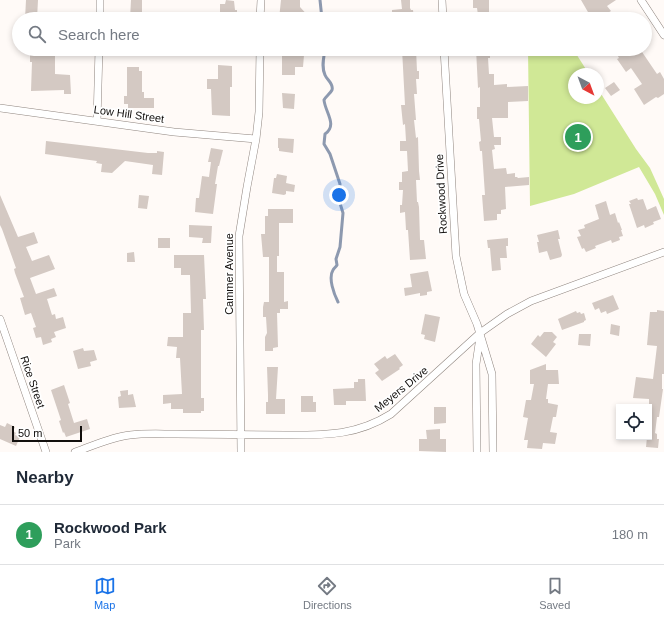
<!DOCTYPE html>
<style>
body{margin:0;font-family:Arial,sans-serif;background:#f2f2f3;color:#1f2937}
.controls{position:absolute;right:12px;bottom:12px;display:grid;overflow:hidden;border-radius:0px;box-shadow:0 2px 6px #0003}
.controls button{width:36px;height:36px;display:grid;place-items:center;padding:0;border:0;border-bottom:1px solid #e0e1e3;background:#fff;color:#1f2937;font:20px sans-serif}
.compass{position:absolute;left:568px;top:68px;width:36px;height:36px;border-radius:50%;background:#fff;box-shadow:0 2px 6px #0003;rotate:139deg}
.scale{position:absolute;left:12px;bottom:10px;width:70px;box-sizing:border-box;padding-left:4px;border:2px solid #120f0d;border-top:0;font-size:11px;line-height:14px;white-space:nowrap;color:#120f0d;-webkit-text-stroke:3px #fff;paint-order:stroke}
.you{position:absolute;left:339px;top:195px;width:14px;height:14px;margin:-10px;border:3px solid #fff;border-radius:50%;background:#1a73e8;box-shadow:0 0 0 6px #1a73e833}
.badge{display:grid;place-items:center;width:26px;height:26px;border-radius:50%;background:#1a73e8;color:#fff;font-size:13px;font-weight:700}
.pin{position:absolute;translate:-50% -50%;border:2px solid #fff;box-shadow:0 1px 4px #0006}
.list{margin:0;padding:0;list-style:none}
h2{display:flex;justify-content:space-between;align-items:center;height:52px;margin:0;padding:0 16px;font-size:17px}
h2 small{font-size:13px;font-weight:400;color:#747a83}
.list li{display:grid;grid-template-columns:26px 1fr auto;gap:12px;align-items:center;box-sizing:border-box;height:60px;padding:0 16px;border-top:1px solid #e0e1e3}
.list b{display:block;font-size:15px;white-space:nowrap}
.list p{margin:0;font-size:13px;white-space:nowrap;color:#747a83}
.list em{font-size:13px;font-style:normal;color:#747a83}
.icon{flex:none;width:22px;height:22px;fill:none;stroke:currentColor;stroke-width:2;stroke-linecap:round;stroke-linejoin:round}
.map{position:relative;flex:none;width:664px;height:452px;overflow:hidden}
.search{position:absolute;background:#fff;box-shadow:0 2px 6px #0003;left:12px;right:12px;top:12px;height:44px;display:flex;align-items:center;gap:10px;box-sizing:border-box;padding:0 14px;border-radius:22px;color:#747a83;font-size:15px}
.sheet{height:112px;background:#fff}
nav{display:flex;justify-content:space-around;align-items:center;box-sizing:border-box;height:56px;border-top:1px solid #e0e1e3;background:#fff;font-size:11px;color:#747a83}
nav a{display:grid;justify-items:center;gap:2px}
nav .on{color:#1a73e8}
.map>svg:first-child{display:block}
</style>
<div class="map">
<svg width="664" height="452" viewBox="0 0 664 452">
<rect width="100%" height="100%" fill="#fffaf7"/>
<path fill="#d0e896" d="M528,49H573L589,74H574V98H598V89L636,149L650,168L664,199V215L655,194L639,167L574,194L530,206Z"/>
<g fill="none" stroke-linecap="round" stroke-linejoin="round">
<path stroke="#8d99af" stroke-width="3" d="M320,0L322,19
M325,49C324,57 321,67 325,75C327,80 334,84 332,90C330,94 326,96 324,100C325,112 338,125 325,134L324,144L330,154L340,184L339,200L343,213L340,247L336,259L337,265C336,267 334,268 333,270C328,278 334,294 338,302"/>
</g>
<path fill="#d4c9c3" d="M26,0H38L37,19H25Z
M131,0H142V19H130Z
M226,0L234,1L235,10H237V19H220V4H225Z
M281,0H300V7L311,19H279Z
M401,0H410V8L411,10H413L414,19H392V10L402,9Z
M473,0H489V14L478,15L477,8H473Z
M581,0H616L607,6L611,11L601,17L600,15L594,19H592Z
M54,49H72V56H55V74L70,75L71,94H64V90L31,91L32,62H30V54H54Z
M402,49H416L417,71H419V79H416L417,94H414L416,120H414L416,138L418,137L419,171L420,180H416L417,202H418L419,207L420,240H424L426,259L410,260L408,230H406L405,212L400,213V205H402L403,190H399V182H402V172L408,171L407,151H400V141H406L405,124L403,125L401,105H405Z
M476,49H490V58H488L489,74H494V85L507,84V87L528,86V101L508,102V118H492L494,137H501V145H494L495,149L492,150L494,169L506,168L507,174L515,173V177H517L518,178L529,177V185L505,187L506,209L501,210V214H497V220L484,221L482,195H485L482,151H480L479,142L481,141L479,119H477V107H480V87L478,88Z
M614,49H640L657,74L660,72L664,79V94L658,98L656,97L644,105L634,89L642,84L631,68L626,72L617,59L619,58Z
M282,55H304L303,67H295V75H282Z
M218,65L232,66V87H230V116L212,115L211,89H207V79H218Z
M127,67H139V71H142V92H144V98H154V108H128V104H124V96H127Z
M614,82L620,90L611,96L605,88Z
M282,93L295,94L294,109L283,108Z
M278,138L294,139L293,153L279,151V148H278Z
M46,141L148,153H157V151L164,152L162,175L152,174L153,165L125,161L112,173L101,172L102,164L96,163L97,161L45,154Z
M211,148L223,150L219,166H218L215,184H217L213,214L195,212L196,198H199L202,176L209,177L211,162H208Z
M277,174L287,176L286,183L295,185L294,192L286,191V194L284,195L272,193L274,178H276Z
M0,195L18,237L34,232L38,243L26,247L32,261L49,255L55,269L30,278L36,294L54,288L57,296L47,299L52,315L55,314L56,319L63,317L66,328L54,332L56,337L51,339L52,342L43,345L41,337L36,338L33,328L36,327L31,313L25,315L20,298L24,297L15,273L14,269L16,268L2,229L0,225Z
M139,195L149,196L147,209L138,208Z
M637,198L638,200L643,199L647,210L656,206L661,219L653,222L654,224L645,228L644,225L637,228L629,204H631L629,201Z
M606,201L610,215L615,213L618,223L619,222L622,230H621L623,236L619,237L620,240L612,243L611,240L595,246L596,248L586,252L584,248L582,249L577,237L581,236L578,230L585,228L584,225L599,219L595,205Z
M268,209H293V223H279V256H277V272H284V302L288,301V309H280V313H277L278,347L273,348V351H265V337L267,333L266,317H263V307L264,302H269V257H263L261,234H265V216H268Z
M189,225L212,226L211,243H202L203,238L189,237Z
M558,230L560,239H558L562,255L561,257L550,260L547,251L539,253L537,242H539L537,235Z
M158,238H170V248H158Z
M508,238V246H506L507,258H500L501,270L492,271L490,248H488L487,240Z
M134,252L135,262H127V253Z
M174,255H204L206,299H203L204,330H201V398H204V411H201V413H183V409H171V403L163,404V395L182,394L180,358H176L177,347L167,346L168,337H183V313H191L190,275H181V268H174Z
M428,271L432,291L427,292V295L420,296V293L405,296L404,288L412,287L410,274Z
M613,295L619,309L607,314L606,311L601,313L599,308L595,310L592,303Z
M657,310L664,311V374H662V389H663L659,417H657L655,433L657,434V439H659L658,448L646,447L647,437H649V399L633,398L636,377L653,379L657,346L647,345L650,312H657Z
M576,311L577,313L580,312L581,314L584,313L586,320L584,321V322L562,330L558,319Z
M425,314L440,317L435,342L424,339L425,335L421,334Z
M611,324L620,326L619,336L610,334Z
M544,332H552L557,337L553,342L556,344L546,357L531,344L538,335L540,337Z
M579,334H591L590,346L578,345Z
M83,348L84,351L94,350L97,360L90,362L91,366L78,369L73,351Z
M395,354L403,365L399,368L400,369L382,381L375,373L379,370L374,364L385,356L387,359Z
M546,364V370H558L559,384H548L546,399H548V403L558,405L556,417H553L550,432L557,433L555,444L543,443L542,449L527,448L528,440H524L528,418L523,417L526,400H531L534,384H530V370Z
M267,367H278L276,399H285V414H266V402H268V395Z
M358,379H365L366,401H346V405H334L333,389L354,388V382H358Z
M64,385L70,403L68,404L74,423L87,419L90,429L66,437L64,432L63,433L59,421L61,420L51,390Z
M128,390V395L133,394L136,407L119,408L118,397L121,396L120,391Z
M301,396H313V402H316V412H301Z
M434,407H446V423L434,424Z
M7,423L15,427L13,431L16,433L15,435L20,437L16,446L0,439V425L5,427Z
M440,429V439H446V452L419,451V439H427L426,430Z"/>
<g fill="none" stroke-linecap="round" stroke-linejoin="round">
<g stroke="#8f857f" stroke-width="8">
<path id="street" d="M442,0L443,19
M641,0L664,35
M100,19V0
M260,19L261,0
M444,49L456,256L464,294L477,324L492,374L493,452
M0,108L174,132L256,139
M97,121L99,49
M0,319L46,452
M75,452C93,446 111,437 130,435C145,433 161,434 176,434C212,434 249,435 285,435C325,435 356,436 391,414L480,333L507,314L531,301L664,252
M241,452L239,236L247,187L256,139L259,112L260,49
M477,452L476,364L480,337"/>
</g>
<use href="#street" stroke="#fff" stroke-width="7"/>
</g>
<g text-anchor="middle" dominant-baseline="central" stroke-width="3.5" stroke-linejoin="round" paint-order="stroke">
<g font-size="11" fill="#120f0d" stroke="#fff">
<text transform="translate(129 114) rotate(8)">Low Hill Street</text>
<text transform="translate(441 194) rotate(-93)">Rockwood Drive</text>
<text transform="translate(229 274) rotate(-90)">Cammer Avenue</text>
<text transform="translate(33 382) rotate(71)">Rice Street</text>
<text transform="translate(401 389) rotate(-39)">Meyers Drive</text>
</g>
</g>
</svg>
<div class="controls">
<button><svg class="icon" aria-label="locate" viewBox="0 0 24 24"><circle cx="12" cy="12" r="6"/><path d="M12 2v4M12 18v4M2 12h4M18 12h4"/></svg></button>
</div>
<svg class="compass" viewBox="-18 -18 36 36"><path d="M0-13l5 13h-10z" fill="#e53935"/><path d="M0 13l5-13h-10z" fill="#747a83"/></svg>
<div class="scale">50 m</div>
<div class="you"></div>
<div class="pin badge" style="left:578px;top:137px;background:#2e9e5b">1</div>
<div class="search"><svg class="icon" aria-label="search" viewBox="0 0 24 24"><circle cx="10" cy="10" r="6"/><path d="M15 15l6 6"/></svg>Search here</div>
</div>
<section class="sheet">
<h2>Nearby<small></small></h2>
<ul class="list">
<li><span class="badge" style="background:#2e9e5b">1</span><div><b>Rockwood Park</b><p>Park</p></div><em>180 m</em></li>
</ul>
</section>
<nav>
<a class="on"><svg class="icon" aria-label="map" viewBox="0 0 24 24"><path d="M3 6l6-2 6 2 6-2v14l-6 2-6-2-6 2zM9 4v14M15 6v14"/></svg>Map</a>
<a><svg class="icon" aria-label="directions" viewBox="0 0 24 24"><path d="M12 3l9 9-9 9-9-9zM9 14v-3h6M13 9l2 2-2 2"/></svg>Directions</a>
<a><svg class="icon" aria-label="saved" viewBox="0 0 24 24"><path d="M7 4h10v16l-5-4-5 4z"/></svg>Saved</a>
</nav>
